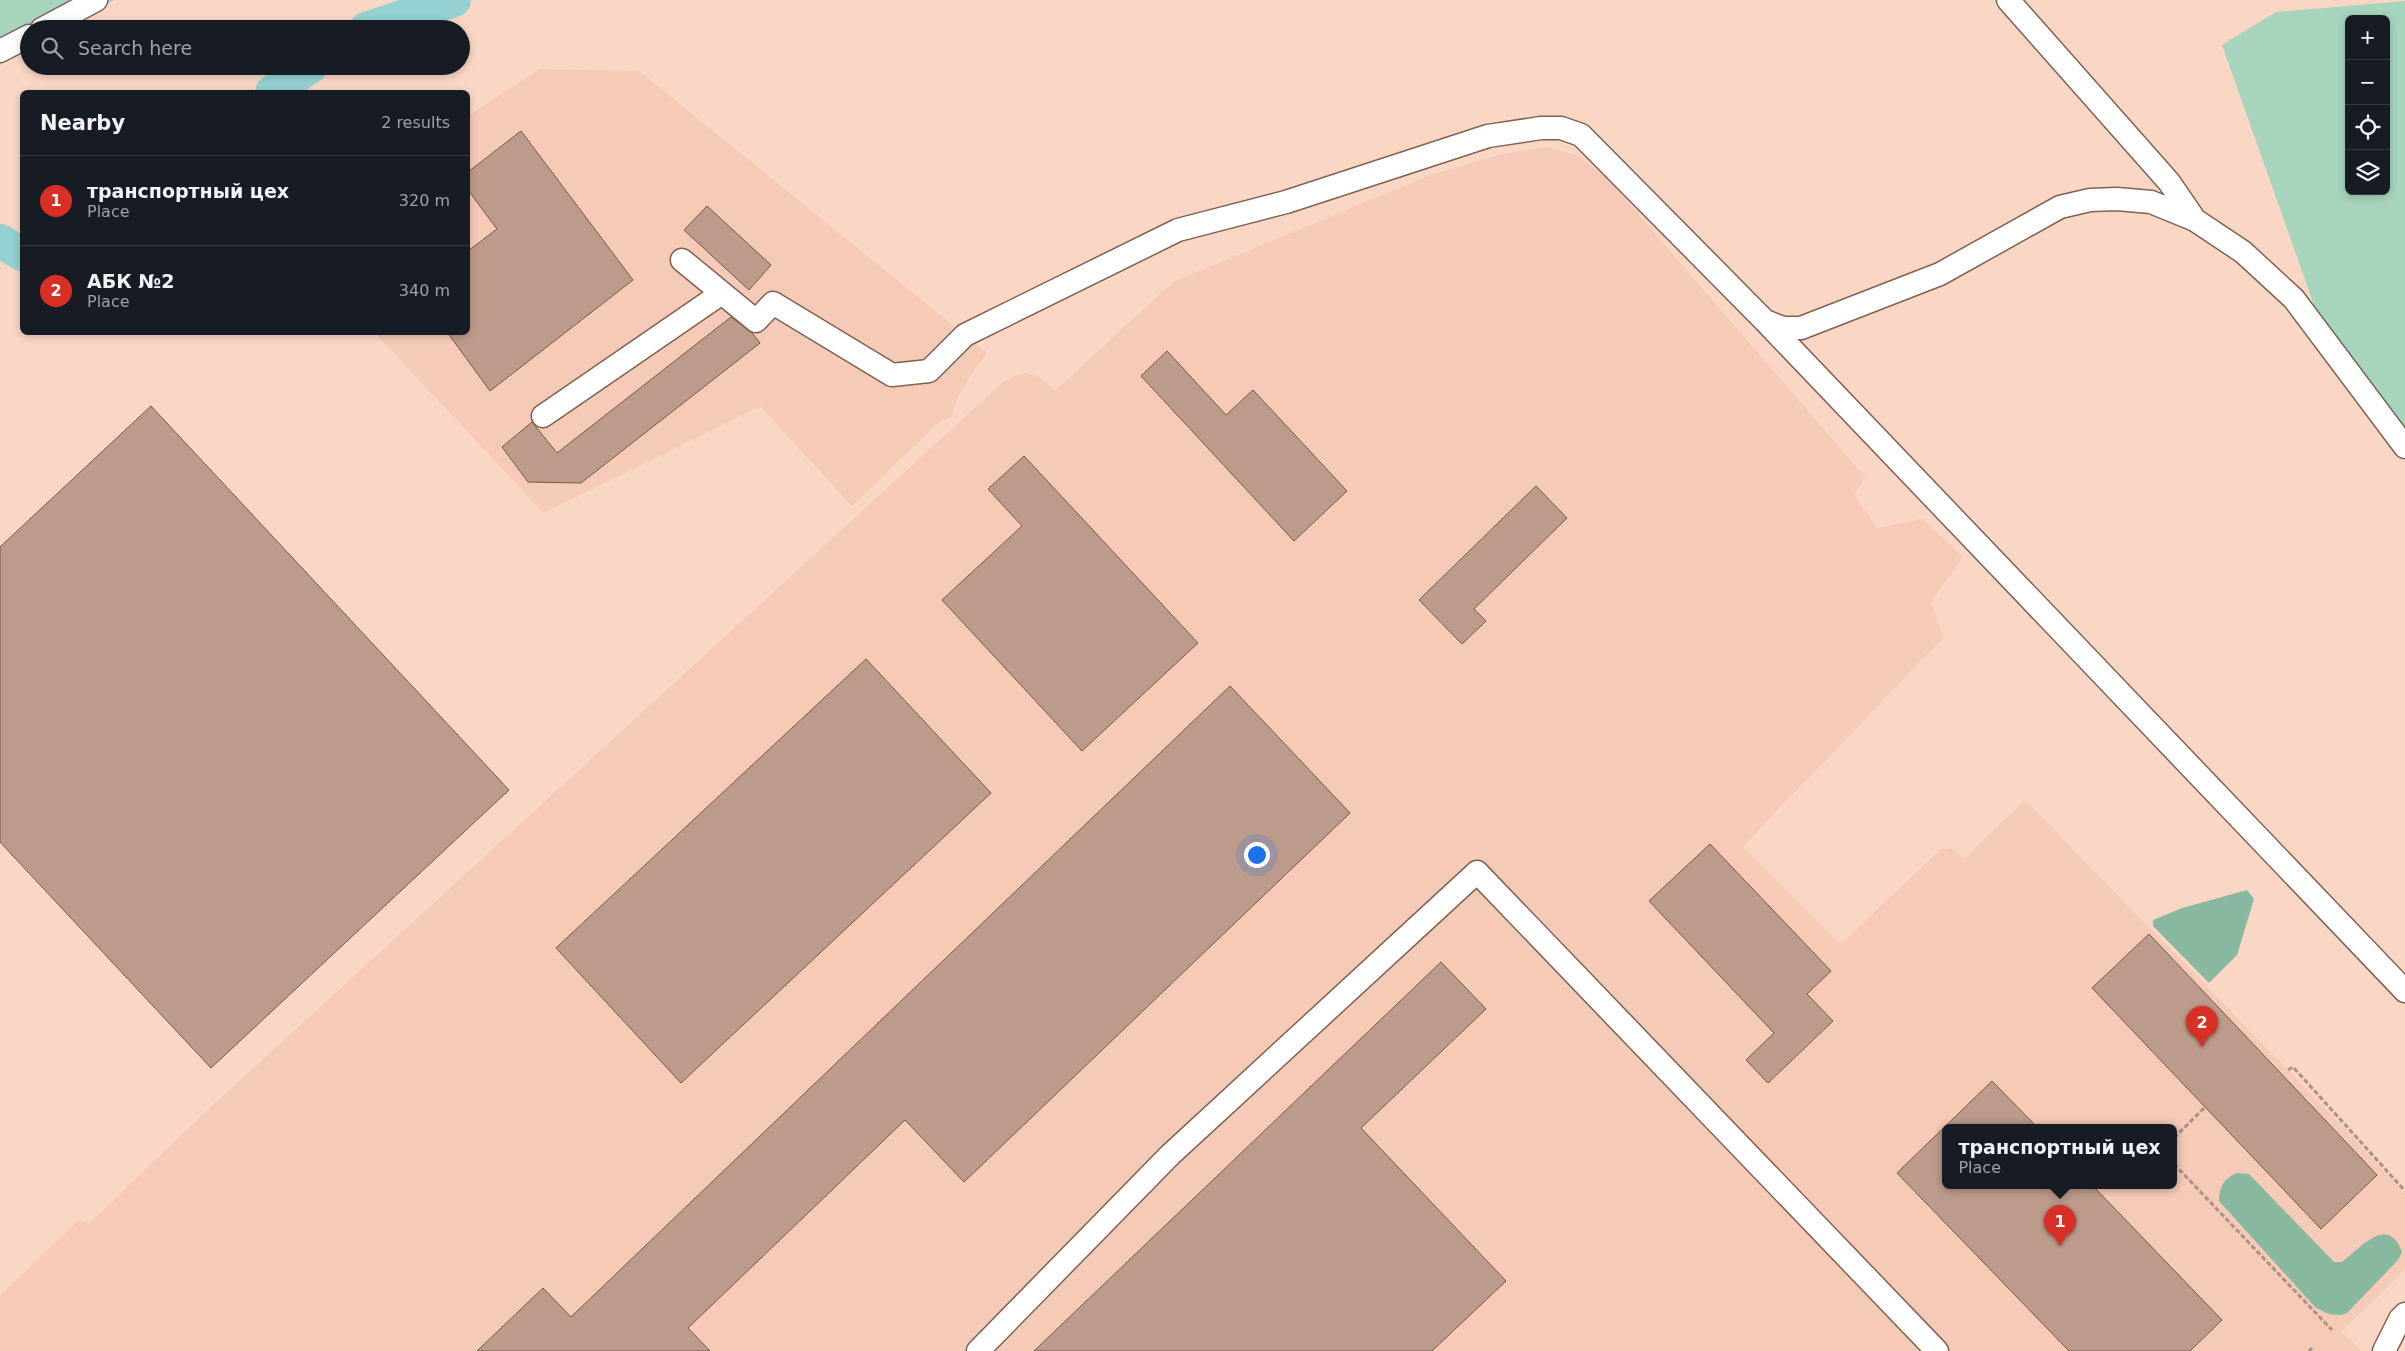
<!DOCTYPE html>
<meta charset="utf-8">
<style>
body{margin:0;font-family:"DejaVu Sans",sans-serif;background:#20242c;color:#f1f3f6}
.controls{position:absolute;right:15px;top:15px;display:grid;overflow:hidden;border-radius:8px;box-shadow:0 2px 8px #0003}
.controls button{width:45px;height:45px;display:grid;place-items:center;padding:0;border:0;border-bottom:1px solid #363941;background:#171b24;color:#f1f3f6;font:25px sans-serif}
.you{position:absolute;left:1256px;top:854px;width:18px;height:18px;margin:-12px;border:4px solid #fff;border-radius:50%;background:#1a73e8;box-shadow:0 0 0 8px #1a73e833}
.badge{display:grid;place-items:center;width:32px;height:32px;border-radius:50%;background:#d93025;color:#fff;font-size:16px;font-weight:700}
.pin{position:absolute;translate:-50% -41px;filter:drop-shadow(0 1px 2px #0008)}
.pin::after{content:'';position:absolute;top:26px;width:18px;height:15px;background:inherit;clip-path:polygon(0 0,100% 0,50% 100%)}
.popup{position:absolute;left:1942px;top:1124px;width:235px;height:65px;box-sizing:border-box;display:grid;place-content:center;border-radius:8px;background:#171b24;filter:drop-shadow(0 1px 4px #0005);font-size:16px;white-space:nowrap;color:#9ea1a6}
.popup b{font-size:19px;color:#f1f3f6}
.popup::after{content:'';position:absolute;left:50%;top:100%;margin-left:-10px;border:10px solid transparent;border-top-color:#171b24}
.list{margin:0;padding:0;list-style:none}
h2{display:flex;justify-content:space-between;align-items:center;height:65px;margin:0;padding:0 20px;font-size:21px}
h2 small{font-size:16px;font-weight:400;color:#9ea1a6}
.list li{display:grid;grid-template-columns:32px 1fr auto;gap:15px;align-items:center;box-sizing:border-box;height:90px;padding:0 20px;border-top:1px solid #363941}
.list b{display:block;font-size:19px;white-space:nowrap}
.list p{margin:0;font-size:16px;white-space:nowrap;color:#9ea1a6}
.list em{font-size:16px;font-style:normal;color:#9ea1a6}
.icon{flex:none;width:28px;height:28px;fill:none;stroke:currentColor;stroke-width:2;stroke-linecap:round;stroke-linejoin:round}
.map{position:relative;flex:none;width:2405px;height:1351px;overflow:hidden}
.search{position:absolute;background:#171b24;box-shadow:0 2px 8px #0003;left:20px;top:20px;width:450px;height:55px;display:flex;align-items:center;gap:12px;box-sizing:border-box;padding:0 18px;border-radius:28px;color:#9ea1a6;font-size:19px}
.panel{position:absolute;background:#171b24;box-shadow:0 2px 8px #0003;left:20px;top:90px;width:450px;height:245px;border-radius:8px}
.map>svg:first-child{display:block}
</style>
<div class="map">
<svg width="2405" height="1351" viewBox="0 0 2405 1351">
<rect width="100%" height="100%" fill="#fad6c5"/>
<path fill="#f5cab6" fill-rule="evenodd" d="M540,69L639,71L987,353L973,371L958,397L951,417L940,421L852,506L760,406L544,513L375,333L468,332V116Z
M1548,147L1576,155L1607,178L1865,477L1854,495L1877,528L1922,519L1963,557L1931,602L1944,637L1743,846L1841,944L1941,849L1953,848L1964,859L2025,800L2326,1109L2405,1194V1269L2341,1332L2362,1351H0V1296L78,1220L89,1224L199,1118L1002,383L1014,376L1026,373L1041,378L1055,391L1173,282L1431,175L1502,154ZM1946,1127H2174V1185H1946Z"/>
<path fill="#a6d4bc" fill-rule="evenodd" d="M0,0H114L64,29H29V49L0,65Z
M2405,1V431L2314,305L2222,45L2276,12ZM2349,19H2386V191H2349Z"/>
<path fill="#88b8a0" d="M2247,890L2254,899L2237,955L2209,983L2153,926V920L2182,908Z
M2237,1173L2249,1174L2334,1262H2342C2362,1247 2388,1214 2402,1252L2398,1260L2347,1313C2336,1318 2325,1313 2315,1307L2219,1201C2220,1186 2223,1179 2237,1173Z"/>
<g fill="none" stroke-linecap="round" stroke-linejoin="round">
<path stroke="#94d1d2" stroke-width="34" d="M366,29L454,0
M272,92L311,66
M0,241L22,254"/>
</g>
<path fill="#bd9b8b" stroke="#77584a" d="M521,131L633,280L490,391L447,332H468V251L497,229L468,190V172Z
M707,206L771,265L749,290L684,230Z
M731,317L752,333L760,343L581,483L528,482L502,447L532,422L557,453Z
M1167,351L1226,415L1253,390L1347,491L1294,541L1141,376Z
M151,406L509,790L211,1068L0,842V547Z
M1024,456L1198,643L1082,751L942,600L1022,526L988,489Z
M1536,486L1567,518L1474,609L1486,621L1462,644L1419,600Z
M866,659L991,793L681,1083L556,948Z
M1230,686L1350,813L964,1182L905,1120L688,1328L710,1351H477L543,1288L571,1317Z
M1710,844L1831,971L1807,994L1833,1021L1768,1083L1746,1060L1774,1033L1649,901Z
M2149,934L2377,1175L2321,1229L2092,988Z
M1441,962L1486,1009L1361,1128L1506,1281L1432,1351H1034Z
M1992,1081L2037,1127H1946V1185H2092L2222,1320L2190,1351H2069L1897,1173Z"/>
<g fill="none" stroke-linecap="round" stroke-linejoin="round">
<g stroke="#806152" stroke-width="25">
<path id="minor" d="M2008,0L2169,182L2195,220
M42,29L96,0
M0,51L29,36
M682,260L756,321L773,303L892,375L929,371L965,335L1178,230L1286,202L1488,136L1541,128H1561L1581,135L1765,321L1783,328H1801L1940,274L2060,207L2090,200L2117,199L2151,202L2195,220L2243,252L2294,299L2405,447
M1765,321L2405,991
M543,416L722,293
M978,1351L1170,1155L1477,872L1937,1351
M2384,1351L2400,1319L2405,1314"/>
</g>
<path stroke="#ac9184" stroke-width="3" stroke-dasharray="5 2.5" stroke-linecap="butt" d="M2288,1070L2293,1067L2405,1191
M2174,1138L2205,1107
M2174,1164L2332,1330
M2309,1351L2312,1348"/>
<use href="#minor" stroke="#fff" stroke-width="22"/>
</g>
</svg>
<div class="controls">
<button>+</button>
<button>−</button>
<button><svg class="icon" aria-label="locate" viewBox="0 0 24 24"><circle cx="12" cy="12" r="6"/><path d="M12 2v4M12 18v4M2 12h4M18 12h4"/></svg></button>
<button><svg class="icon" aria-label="layers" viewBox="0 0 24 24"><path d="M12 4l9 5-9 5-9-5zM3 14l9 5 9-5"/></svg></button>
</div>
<div class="you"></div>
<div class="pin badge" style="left:2060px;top:1246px">1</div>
<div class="popup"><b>транспортный цех</b>Place</div>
<div class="pin badge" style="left:2202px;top:1047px">2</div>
<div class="search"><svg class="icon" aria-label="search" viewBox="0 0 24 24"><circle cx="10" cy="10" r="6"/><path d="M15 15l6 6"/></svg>Search here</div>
<section class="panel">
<h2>Nearby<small>2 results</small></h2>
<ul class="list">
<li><span class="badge">1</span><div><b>транспортный цех</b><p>Place</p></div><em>320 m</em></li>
<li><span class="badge">2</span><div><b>АБК №2</b><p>Place</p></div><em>340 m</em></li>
</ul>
</section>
</div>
